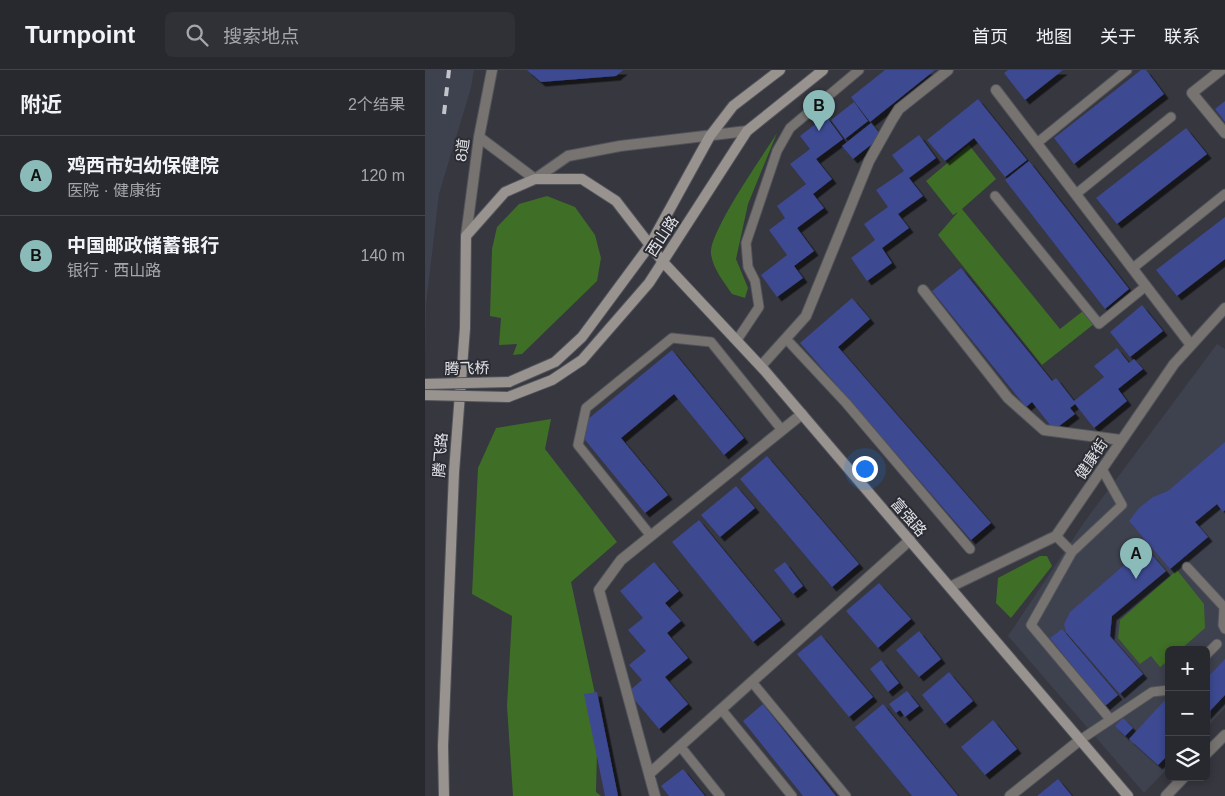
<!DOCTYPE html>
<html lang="zh">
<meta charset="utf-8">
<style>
body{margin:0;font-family:Helvetica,"Noto Sans SC",sans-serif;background:#303137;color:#f1f3f6}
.controls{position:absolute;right:15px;bottom:15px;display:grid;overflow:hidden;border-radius:8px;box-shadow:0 2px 8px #0003}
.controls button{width:45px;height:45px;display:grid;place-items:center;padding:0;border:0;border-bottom:1px solid #44454b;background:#28292f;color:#f1f3f6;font:25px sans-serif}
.you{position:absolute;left:439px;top:398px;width:18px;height:18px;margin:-12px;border:4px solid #fff;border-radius:50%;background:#1a73e8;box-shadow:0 0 0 8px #1a73e833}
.badge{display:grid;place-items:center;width:32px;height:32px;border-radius:50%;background:#8bbbb9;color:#111;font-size:16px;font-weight:700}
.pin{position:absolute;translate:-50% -41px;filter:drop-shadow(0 1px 2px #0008)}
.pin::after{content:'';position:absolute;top:26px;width:18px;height:15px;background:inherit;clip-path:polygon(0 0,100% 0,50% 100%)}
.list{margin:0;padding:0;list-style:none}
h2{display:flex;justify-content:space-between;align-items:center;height:65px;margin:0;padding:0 20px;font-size:21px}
h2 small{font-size:16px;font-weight:400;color:#a5a6aa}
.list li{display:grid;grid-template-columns:32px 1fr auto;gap:15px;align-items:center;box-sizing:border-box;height:80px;padding:0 20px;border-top:1px solid #44454b}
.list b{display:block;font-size:19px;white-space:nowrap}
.list p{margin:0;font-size:16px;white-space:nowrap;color:#a5a6aa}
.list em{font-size:16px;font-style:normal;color:#a5a6aa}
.icon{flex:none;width:28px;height:28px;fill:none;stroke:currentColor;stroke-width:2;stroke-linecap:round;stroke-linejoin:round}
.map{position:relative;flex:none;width:800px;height:726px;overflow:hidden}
header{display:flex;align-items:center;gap:30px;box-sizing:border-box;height:70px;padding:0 25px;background:#28292f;border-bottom:1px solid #44454b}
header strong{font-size:24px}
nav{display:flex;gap:28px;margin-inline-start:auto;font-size:18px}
.search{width:350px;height:45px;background:#303137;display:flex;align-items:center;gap:12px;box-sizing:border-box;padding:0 18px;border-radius:8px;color:#a5a6aa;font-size:19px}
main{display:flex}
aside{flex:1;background:#28292f}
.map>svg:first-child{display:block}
</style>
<header>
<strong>Turnpoint</strong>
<div class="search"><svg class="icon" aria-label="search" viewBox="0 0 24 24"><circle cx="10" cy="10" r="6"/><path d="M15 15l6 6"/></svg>搜索地点</div>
<nav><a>首页</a><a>地图</a><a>关于</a><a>联系</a></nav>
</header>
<main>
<aside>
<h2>附近<small>2个结果</small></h2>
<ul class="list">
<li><span class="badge">A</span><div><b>鸡西市妇幼保健院</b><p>医院 · 健康街</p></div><em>120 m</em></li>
<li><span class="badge">B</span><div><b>中国邮政储蓄银行</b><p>银行 · 西山路</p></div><em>140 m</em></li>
</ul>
</aside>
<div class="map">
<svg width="800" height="726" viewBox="0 0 800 726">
<defs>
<filter id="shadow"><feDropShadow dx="4.5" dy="4.5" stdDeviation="0" flood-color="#0009"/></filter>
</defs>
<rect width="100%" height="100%" fill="#36373f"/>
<path fill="#3e414e" d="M0,0H49L46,18L14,124L1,235L0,291Z
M792,274L800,279V638L781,658V580H744V697L719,723L583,566L660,451Z"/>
<path fill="#3f6e26" d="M352,63L323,134L311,189L323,218L320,228L307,224C299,212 288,199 286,184C283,163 339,84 352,63Z
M544,75L571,109L537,139L635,259L658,241L669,254L617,295L513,165L533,142L528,145L501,111Z
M122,126L150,137L170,165L176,188L172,211L97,284L88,285L92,274L74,275L76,248L65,246L67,179L72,157L94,134Z
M126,349L120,379L192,472L146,512L173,638L171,722L176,726H88L82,636L87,546L47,524L53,398L71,358Z
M615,486H622L627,496L586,548L571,533L573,508Z
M752,500L779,534L780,558L755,580H744V590L735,597L726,586L715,594L693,568L695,550Z"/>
<path fill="#3e4891" filter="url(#shadow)" d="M102,0H198L191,6L116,12Z
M460,0H510L445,52L426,27Z
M583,0H638L600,30L579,3Z
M716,0H721L739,24L649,94L629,68Z
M553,29L602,90L580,107L549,68L520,91L502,70Z
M800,31V52L790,39Z
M429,32L443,51L420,69L406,50Z
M401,46L418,69L391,89L407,109L388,124L399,138L372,158L389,181L369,196L378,208L352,227L336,205L362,185L344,160L360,148L352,136L381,114L365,94L385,79L375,66Z
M446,53L457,66L428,89L417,76Z
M761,58L782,84L692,154L671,128Z
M494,65L511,88L484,108L498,126L473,144L484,158L457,178L467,193L442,211L426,188L450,170L439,154L463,137L451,120L479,101L467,85Z
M604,91L704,219L680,239L580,110Z
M800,147V189L752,226L731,200Z
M536,198L627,311L631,308L649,331L679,307L669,296L692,278L704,293L709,289L718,299L693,319L702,331L669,358L650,334L645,338L650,344L629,360L607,332L601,337L507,221Z
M427,228L445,249L413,277L566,453L546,470L375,273Z
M717,235L738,261L705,287L685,262Z
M247,280L319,368L299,385L249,324L196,368L243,425L220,443L151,359Z
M800,372V440L798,442L792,434L770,452L783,467L745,499L704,451L714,438L728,427L743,421Z
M342,386L434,494L407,517L315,409Z
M311,416L330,438L295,467L276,445Z
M274,450L356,550L328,572L247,472Z
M720,477L741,501L687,546L685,566L718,604L695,624L641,562L639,554L645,542Z
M229,492L254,521L240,533L256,551L242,563L263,588L240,607L263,634L234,659L203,622L217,610L204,595L221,581L203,560L218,548L195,521Z
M360,492L378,516L368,524L349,500Z
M454,513L486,549L453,578L421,541Z
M637,559L693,625L680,636L625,568Z
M494,561L516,589L494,607L471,580Z
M396,565L448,627L424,647L372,584Z
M800,589V625L781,645V609Z
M456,590L474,613L463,622L445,599Z
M524,602L548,631L520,654L497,625Z
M482,621L494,636L480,647L475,640L471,643L464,634Z
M172,622L193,726H180L159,624Z
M739,631L744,635V684L733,695L704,669Z
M338,634L411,726H378L318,651Z
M458,634L533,726H487L430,657Z
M698,648L708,658L700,666L690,656Z
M568,650L592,679L560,705L536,677Z
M258,699L280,726H244L236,716Z
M633,709L647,726H612Z"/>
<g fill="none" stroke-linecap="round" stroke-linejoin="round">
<g stroke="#52535a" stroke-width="11">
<path id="lane" d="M612,73L702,0
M651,124L746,47
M570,126L674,254L721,216
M708,198L800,124
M312,270L334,237L330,211L323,197L321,173L352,81L365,58L434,0
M365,273L421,333L545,479
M677,399L697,435L647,482L606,555L685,649
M226,466L153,375L161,338L247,268L286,272L357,360
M631,466L647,482
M762,497L799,537L798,555L800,559
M781,585L792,574
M327,612L421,726
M296,639L367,726
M655,670L727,622L744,620
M255,676L295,726"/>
</g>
<g stroke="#52535a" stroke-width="12">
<path id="street" d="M796,0L767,23L800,63
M571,20L766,275
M54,67L110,109L143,86L195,76L322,61
M41,166L54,67L67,0
M498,220L583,328L619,360L696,370
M336,296L381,246L444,91L467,50L474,39L523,0
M525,517L631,466L749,294L800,238
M781,684L800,665
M224,704L485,470
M230,726L174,520L196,490L377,344
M585,726L655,670
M741,726L759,707"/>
</g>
<g stroke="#52535a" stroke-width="12">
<path id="secondary" d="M84,312L130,292L157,267L225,175L285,66L308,36L355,0
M83,327L127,310L157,290L224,213L322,61L398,0
M19,726L18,676L29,402L40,258L41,166L80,122L110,109H157L191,131L238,192L340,301L703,726"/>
</g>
<use href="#lane" stroke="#767370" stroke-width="9"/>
<use href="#street" stroke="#767370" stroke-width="10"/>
<use href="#secondary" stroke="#98938f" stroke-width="10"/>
<path stroke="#c3c4ca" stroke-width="4" stroke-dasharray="9 9" stroke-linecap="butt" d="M19,44L24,0"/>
<g stroke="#52535a" stroke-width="12" stroke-linecap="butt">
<path id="secondary-bridge" d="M0,314L84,312
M0,325L83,327"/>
</g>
<use href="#secondary-bridge" stroke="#98938f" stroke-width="10"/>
</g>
<g text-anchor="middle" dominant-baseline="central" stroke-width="4" stroke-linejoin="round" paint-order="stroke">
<g font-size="15" fill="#e2e3e8" stroke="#2c2d34">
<text transform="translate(37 80) rotate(-82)">8道</text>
<text transform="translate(237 166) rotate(-57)">西山路</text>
<text transform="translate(42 298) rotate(-1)">腾飞桥</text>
<text transform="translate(15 385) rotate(-86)">腾飞路</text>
<text transform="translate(666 389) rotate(-56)">健康街</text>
<text transform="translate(484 447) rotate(49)">富强路</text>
</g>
</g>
</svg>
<div class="controls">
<button>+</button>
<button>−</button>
<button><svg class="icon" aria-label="layers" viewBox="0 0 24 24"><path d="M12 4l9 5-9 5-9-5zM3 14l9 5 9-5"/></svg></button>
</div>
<div class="you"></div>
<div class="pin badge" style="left:711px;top:509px">A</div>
<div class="pin badge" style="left:394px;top:61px">B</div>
</div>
</main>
